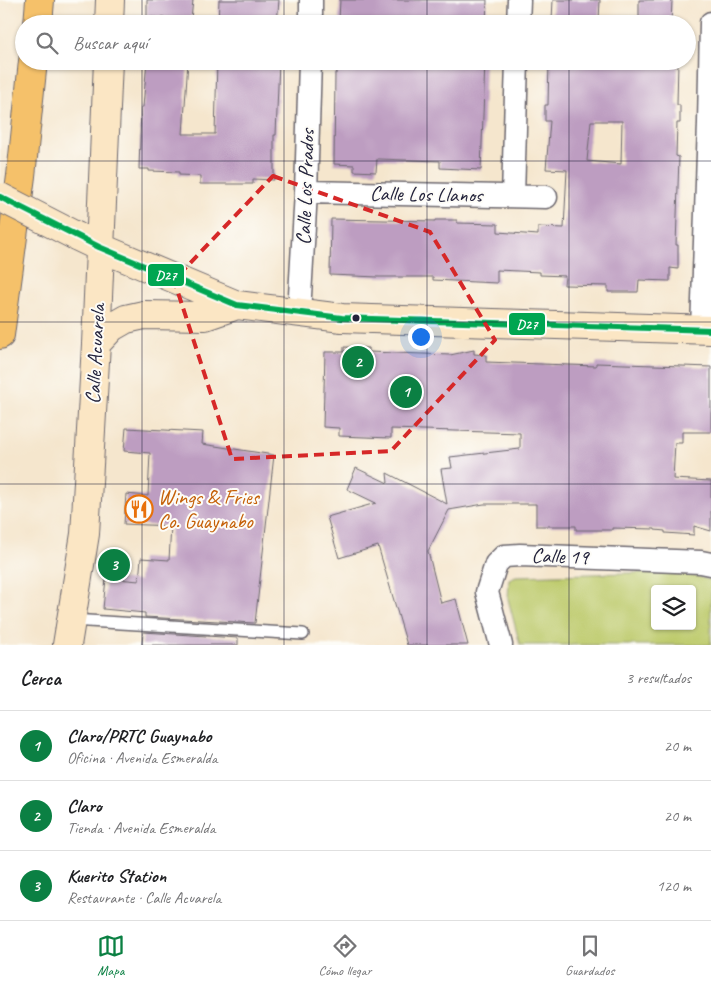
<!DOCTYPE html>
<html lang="es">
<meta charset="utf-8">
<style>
body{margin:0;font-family:Caveat,sans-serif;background:#f6f6f6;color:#202124}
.controls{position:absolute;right:15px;bottom:15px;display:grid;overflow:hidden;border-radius:5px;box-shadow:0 1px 4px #0004}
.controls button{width:45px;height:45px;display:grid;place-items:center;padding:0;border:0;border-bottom:1px solid #e0e0e0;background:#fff;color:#202124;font:25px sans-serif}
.you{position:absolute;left:420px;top:336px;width:18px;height:18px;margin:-12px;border:4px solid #fff;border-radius:50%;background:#1a73e8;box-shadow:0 0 0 8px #1a73e833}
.badge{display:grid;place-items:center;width:32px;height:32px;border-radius:50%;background:#0b8043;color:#fff;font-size:16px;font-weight:700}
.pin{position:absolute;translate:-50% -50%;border:2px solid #fff;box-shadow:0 1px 5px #0006}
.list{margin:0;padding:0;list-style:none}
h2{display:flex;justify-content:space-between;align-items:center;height:65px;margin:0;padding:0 20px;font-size:21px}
h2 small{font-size:16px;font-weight:400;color:#757577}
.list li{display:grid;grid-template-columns:32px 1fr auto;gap:15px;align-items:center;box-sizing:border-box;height:70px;padding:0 20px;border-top:1px solid #e0e0e0}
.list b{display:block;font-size:19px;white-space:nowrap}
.list p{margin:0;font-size:16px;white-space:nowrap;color:#757577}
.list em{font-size:16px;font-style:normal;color:#757577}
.icon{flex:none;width:28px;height:28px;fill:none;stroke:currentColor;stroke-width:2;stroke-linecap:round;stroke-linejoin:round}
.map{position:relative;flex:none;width:711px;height:645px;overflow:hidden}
.search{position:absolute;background:#fff;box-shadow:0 1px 4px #0004;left:15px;right:15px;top:15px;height:55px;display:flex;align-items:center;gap:12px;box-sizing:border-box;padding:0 18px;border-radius:28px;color:#757577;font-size:19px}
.sheet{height:275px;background:#fff}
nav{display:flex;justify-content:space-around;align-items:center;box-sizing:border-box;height:70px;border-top:1px solid #e0e0e0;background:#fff;font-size:14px;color:#757577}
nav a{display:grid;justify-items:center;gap:2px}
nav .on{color:#0b8043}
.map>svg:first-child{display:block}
</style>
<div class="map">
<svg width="711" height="645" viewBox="0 0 711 645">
<rect width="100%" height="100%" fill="#fdfcf7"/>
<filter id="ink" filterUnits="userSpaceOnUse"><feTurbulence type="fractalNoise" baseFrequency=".02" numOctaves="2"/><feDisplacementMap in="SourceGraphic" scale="10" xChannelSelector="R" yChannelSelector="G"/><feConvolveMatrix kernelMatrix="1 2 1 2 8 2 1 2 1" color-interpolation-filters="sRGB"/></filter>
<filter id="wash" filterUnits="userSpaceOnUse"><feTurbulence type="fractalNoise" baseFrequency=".0096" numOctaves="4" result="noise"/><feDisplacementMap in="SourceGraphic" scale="20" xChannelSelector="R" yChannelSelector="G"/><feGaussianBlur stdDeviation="1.12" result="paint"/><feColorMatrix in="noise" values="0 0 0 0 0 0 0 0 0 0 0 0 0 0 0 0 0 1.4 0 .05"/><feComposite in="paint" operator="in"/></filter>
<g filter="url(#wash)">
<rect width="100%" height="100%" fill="#f5e6cd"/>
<path fill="#bdca6c" stroke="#707654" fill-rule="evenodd" d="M665,572L683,573L711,580V645H520L508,599L509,579L516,576ZM655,589H692V626H655Z"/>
<g id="blocks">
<path fill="#bd9dc1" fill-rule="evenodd" d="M147,0H193L191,19L147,17Z
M219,0H279L277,24H218Z
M340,0H487L486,24L415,22V24H342L343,20H339Z
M553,0H600L599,21L552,20Z
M639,0H672L671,24H644V20H639Z
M147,61H188L183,134H215L217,61H279L276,135H274V180L253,179V184H200V176L179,175V172L149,171V169H139L141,107H143Z
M337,61H485L481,170L440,168V161L377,159L376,172L354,171V165L334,164L335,73H337Z
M549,61H678L677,105H680V123H677L676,156L679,157L676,245H678V269L670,268V281L639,280L638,292H608V286L564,285L565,276L540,275V272L497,270V283L433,280V277H378L330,275L331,219L435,221V220H457V223L498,224V232L538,235V227L564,228L567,170L546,169L550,121H545V105H548ZM591,121H622L621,164L587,161Z
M344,347L369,348V352L450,355L474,350V354L486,355V362L596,366V363L711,367V432H682V443H675L673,479L711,481V531L694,526V535L665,533V531L655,530V529L612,528V530H576V526H536V504H484L449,510L428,551L441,603L456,599L468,645H407L378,546L339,558L327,517L376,503L347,489L356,468L388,483L387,473L447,504L441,469L452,468L450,457L520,449V433L391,429V438L339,436V428L323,427L325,352H344Z
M126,428L203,432L202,444L274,455L255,623L145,617V613L103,609L106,578L139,581L141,558L169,560L171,526L124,524L126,494L148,496L150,453L124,451Z
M143,632L238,638V645H142Z"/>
</g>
</g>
<g filter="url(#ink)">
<use href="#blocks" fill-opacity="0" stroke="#6c676e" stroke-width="1"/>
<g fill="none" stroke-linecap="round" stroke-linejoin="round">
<g stroke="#6c676e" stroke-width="14">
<path id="lane" d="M71,620L303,634"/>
</g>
<g stroke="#6c676e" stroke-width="25">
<path id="street" d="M311,24V0
M518,24L519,0
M306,192L546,197
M513,196L517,61
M299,313L306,192L310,61
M702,330L709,123L711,23
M501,645L487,592L496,564L504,556L520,555L701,562L711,564"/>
</g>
<g stroke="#6c676e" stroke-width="30">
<path id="secondary" d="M109,24L110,0
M76,236L99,247L237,305L342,318L711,330
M96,344L112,327L126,319L144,315L205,316L237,305
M67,645L85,534L96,344L108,61"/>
</g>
<g stroke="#6c676e" stroke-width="30">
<path id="highway" d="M38,24L40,0
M0,335L21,176L33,61"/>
</g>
<use href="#lane" stroke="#fff" stroke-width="11"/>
<use href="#street" stroke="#fff" stroke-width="22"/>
<use href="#secondary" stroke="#fbe6c4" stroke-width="28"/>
<use href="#highway" stroke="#f5c16b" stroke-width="28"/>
<g stroke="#6c676e" stroke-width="30" stroke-linecap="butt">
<path id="secondary-bridge" d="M0,197L76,236"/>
</g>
<use href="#secondary-bridge" stroke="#fbe6c4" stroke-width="28"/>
<g stroke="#fdfcf7" stroke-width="10">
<path id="bus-1" d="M0,197L99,247L237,305L342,318L711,330"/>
</g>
<use href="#bus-1" stroke="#00a651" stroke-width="6"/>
</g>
</g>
<path fill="none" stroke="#d62828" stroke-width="4" stroke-dasharray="10 6" stroke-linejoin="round" d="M273,176L430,232L495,340L391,451L232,459L174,280Z"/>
<path fill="none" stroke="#22223b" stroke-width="1" stroke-opacity="0.55" d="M142,0V24M284,0V24M427,0V24M569,0V24M142,61V645M284,61V645M427,61V645M569,61V645M0,161H711M0,322H711M0,484H711"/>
<defs>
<g id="restaurant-ring" transform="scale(1.4375)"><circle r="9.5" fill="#fdfcf7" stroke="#e8710a" stroke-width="1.5"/><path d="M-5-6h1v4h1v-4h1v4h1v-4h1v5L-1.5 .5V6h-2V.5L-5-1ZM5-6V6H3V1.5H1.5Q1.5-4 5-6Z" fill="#e8710a"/></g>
</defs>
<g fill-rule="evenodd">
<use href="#restaurant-ring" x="139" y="509"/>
</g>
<circle fill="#22223b" stroke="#fdfcf7" stroke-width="2" cx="356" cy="318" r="4.5"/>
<g text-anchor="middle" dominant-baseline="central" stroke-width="4" stroke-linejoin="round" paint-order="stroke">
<g font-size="21" fill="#22223b" stroke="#fdfcf7">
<text transform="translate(305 187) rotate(-88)">Calle Los Prados</text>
<text transform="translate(426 194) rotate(1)">Calle Los Llanos</text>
<text transform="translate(95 354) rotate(-87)">Calle Acuarela</text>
<text transform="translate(560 556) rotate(2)">Calle 19</text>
</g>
<g font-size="21" fill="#c56008" stroke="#fdfcf7" text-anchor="start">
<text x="158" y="497">Wings &amp; Fries<tspan x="158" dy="24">Co. Guaynabo</tspan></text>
</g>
</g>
<g stroke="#fdfcf7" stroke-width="2">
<rect x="147" y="263" width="38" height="24" rx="5" fill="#00a651"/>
<rect x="508" y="312" width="38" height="24" rx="5" fill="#00a651"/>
</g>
<g font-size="14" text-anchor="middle" font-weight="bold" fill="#fff">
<text x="166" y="280">D27</text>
<text x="527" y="329">D27</text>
</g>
</svg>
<div class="controls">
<button><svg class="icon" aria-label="layers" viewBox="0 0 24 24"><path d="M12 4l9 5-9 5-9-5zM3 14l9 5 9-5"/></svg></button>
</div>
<div class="you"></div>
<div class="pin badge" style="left:406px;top:392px">1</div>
<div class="pin badge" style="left:358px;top:362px">2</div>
<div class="pin badge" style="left:114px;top:565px">3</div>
<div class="search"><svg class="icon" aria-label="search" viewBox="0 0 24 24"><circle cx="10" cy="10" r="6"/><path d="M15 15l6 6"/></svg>Buscar aquí</div>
</div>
<section class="sheet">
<h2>Cerca<small>3 resultados</small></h2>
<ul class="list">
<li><span class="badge">1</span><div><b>Claro/PRTC Guaynabo</b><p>Oficina · Avenida Esmeralda</p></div><em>20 m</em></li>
<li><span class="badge">2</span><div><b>Claro</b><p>Tienda · Avenida Esmeralda</p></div><em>20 m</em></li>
<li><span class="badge">3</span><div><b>Kuerito Station</b><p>Restaurante · Calle Acuarela</p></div><em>120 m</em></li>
</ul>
</section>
<nav>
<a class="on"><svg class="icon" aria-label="map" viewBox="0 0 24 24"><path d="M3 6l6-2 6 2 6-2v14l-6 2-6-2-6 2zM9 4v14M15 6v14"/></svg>Mapa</a>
<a><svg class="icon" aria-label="directions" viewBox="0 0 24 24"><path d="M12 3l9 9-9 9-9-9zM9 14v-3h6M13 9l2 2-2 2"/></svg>Cómo llegar</a>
<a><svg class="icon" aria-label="saved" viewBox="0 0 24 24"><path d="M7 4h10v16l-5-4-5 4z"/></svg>Guardados</a>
</nav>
